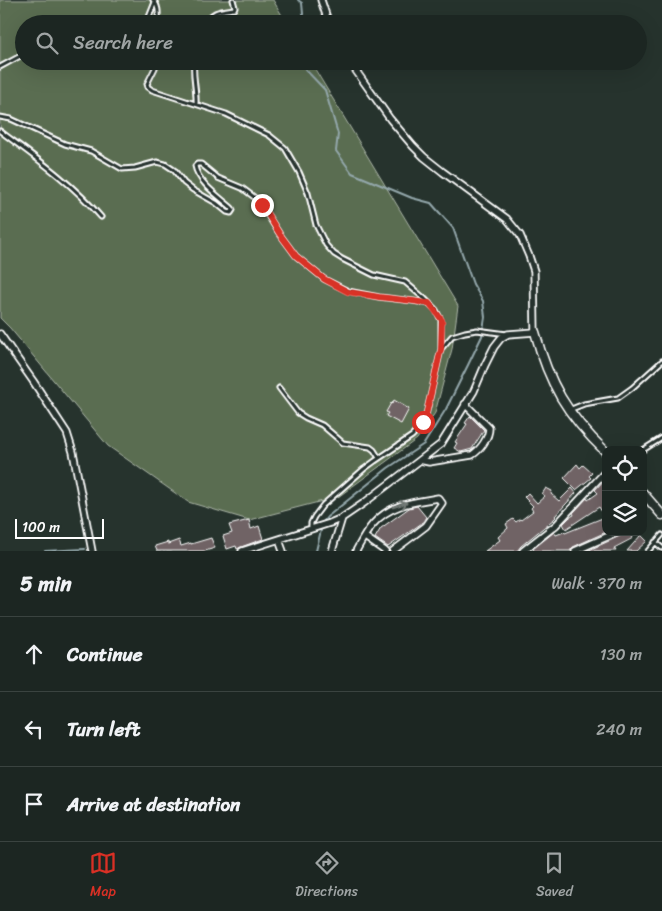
<!DOCTYPE html>
<meta charset="utf-8">
<style>
body{margin:0;font-family:Sriracha,sans-serif;background:#29322f;color:#f1f3f6}
.controls{position:absolute;right:15px;bottom:15px;display:grid;overflow:hidden;border-radius:10px;box-shadow:0 5px 20px #0002}
.controls button{width:45px;height:45px;display:grid;place-items:center;padding:0;border:0;border-bottom:1px solid #3a4340;background:#1c2622;color:#f1f3f6;font:25px sans-serif}
.scale{position:absolute;left:15px;bottom:12px;width:89px;box-sizing:border-box;padding-left:5px;border:2px solid #fff;border-top:0;font-size:14px;line-height:18px;white-space:nowrap;color:#fff;-webkit-text-stroke:4px #26332d;paint-order:stroke}
.stop{position:absolute;width:15px;height:15px;margin:-11px;border:4px solid #d93025;border-radius:50%;background:#fff}
.stop.end{background:#d93025;border-color:#fff;box-shadow:0 1px 5px #0008}
.list{margin:0;padding:0;list-style:none}
h2{display:flex;justify-content:space-between;align-items:center;height:65px;margin:0;padding:0 20px;font-size:21px}
h2 small{font-size:16px;font-weight:400;color:#a0a5a5}
.list li{display:grid;grid-template-columns:32px 1fr auto;gap:15px;align-items:center;box-sizing:border-box;height:75px;padding:0 20px;border-top:1px solid #3a4340}
.list b{display:block;font-size:19px;white-space:nowrap}
.list em{font-size:16px;font-style:normal;color:#a0a5a5}
.icon{flex:none;width:28px;height:28px;fill:none;stroke:currentColor;stroke-width:2;stroke-linecap:round;stroke-linejoin:round}
.map{position:relative;flex:none;width:662px;height:551px;overflow:hidden}
.search{position:absolute;background:#1c2622;box-shadow:0 5px 20px #0002;left:15px;right:15px;top:15px;height:55px;display:flex;align-items:center;gap:12px;box-sizing:border-box;padding:0 18px;border-radius:28px;color:#a0a5a5;font-size:19px}
.sheet{height:290px;background:#1c2622}
nav{display:flex;justify-content:space-around;align-items:center;box-sizing:border-box;height:70px;border-top:1px solid #3a4340;background:#1c2622;font-size:14px;color:#a0a5a5}
nav a{display:grid;justify-items:center;gap:2px}
nav .on{color:#d93025}
.map>svg:first-child{display:block}
</style>
<div class="map">
<svg width="662" height="551" viewBox="0 0 662 551">
<rect width="100%" height="100%" fill="#26332d"/>
<filter id="ink" filterUnits="userSpaceOnUse"><feTurbulence type="fractalNoise" baseFrequency=".02" numOctaves="2"/><feDisplacementMap in="SourceGraphic" scale="10" xChannelSelector="R" yChannelSelector="G"/><feConvolveMatrix kernelMatrix="1 2 1 2 8 2 1 2 1" color-interpolation-filters="sRGB"/></filter>
<g filter="url(#ink)">
<path fill="#5a6d51" stroke="#acb6a8" d="M0,0H273L287,24H24V61H310L458,306L452,349L435,413L417,439L338,497L249,520L188,502L108,446L10,328L0,318Z"/>
<g fill="none" stroke-linecap="round" stroke-linejoin="round">
<path stroke="#94a8ac" stroke-width="2" d="M298,0L302,3L304,24
M304,61L305,69L325,90L338,134L336,151L352,173L412,198L431,203L453,228L473,284L483,301L485,317L482,336L468,365L446,409L424,444L388,468L327,517L323,522L316,551
M45,551L85,549"/>
</g>
<path fill="#6f6365" stroke="#fff" d="M394,400L409,409L401,424L386,416L388,413L386,412L391,403L392,404Z
M470,416L484,430L472,449L461,452L454,448L457,443L455,442L467,424L465,423Z
M577,464L580,468L583,465L592,473L589,476L591,478L576,490L564,478Z
M606,478V532L573,547L570,551H534L533,549L554,532L556,535L564,532L565,533L605,517L599,507L566,529L563,524L570,517L574,515L573,513L587,498L588,500L598,493L595,490Z
M546,488L552,491L551,494L559,501L572,488L576,493L555,516L556,517L554,519L521,546L517,551H485L500,540L498,537L508,528L506,524L513,519L516,522L520,519L521,520L533,511L531,508L533,506L524,497L528,493L537,503L545,496L542,494Z
M417,506L426,517L422,523L388,547L375,538L381,528L409,508Z
M249,520L251,529L259,526L263,539L241,547L237,549L236,546L227,549L223,536L232,533L229,525Z
M625,532H630L633,538L614,548L616,551H587L620,536Z
M641,535L647,541L636,551H627Z
M211,538L215,548L205,551H157L155,546L168,542V544L179,540L181,546L191,543V544Z"/>
<g fill="none" stroke-linecap="round" stroke-linejoin="round">
<g stroke="#fff" stroke-width="7">
<path id="service" d="M153,0C160,7 158,15 158,24
M145,24L149,17L155,2
M205,24C213,10 220,11 234,9L235,7L233,0
M156,61L155,68L147,84L148,87L152,90L226,114L269,135L285,148L299,172L308,193L316,225L326,245L334,254L342,259L374,275L405,282L425,299L436,310L441,320V349
M194,61C192,76 197,90 196,104
M0,67L24,54
M0,117L11,119L65,144L91,151L122,169L135,168L157,162L165,164L174,170L184,183L193,190L216,203L227,212L231,213L233,210L232,208C220,197 198,183 195,166L197,164H201L218,178L242,188L258,200L279,233L296,256L324,279L348,291L379,297L413,301L425,303H429
M0,131C36,158 72,183 101,217
M279,388L298,413L306,418L322,425L343,443L370,447L374,450L379,458
M569,410L584,404L618,398L632,388L662,361
M643,450L662,438
M311,529V523L314,517L323,505L364,469L375,461L412,436L419,429L426,415L441,349L452,336L465,332L477,330L507,334
M655,542L662,548
M648,551L662,535"/>
</g>
<g stroke="#fff" stroke-width="9">
<path id="minor" d="M321,0L329,24
M0,334L33,381L67,433L73,452L92,551
M420,460L429,462L472,455C480,450 489,438 489,428L465,404
M365,537L385,551
M279,540L283,551
M242,551L330,523L342,518L364,503L441,444L474,391L485,365L494,347L501,338L508,334L535,332L534,271L529,256L520,235L507,219L443,172L424,157L413,146L390,119L349,61
M332,551L342,518
M356,551C361,542 366,532 373,524C390,504 414,502 438,498L442,503L426,526L393,551
M523,551L556,525L606,471
M575,551L618,532"/>
</g>
<g stroke="#fff" stroke-width="11">
<path id="tertiary" d="M535,332C549,384 567,415 606,452
M643,493L662,515"/>
</g>
<use href="#service" stroke="#26332d" stroke-width="3"/>
<use href="#minor" stroke="#26332d" stroke-width="5.5"/>
<use href="#tertiary" stroke="#26332d" stroke-width="8"/>
</g>
<defs><path id="oneway-shaft" d="M-6 0H5M1.5-3L5.5 0L1.5 3" fill="none" stroke-width="1.6" stroke-linecap="round" stroke-linejoin="round" transform="scale(1.25)"/></defs>
<use stroke="#727a76" href="#oneway-shaft" transform="translate(400 505) rotate(-18)"/>
</g>
<g fill="none" stroke-linecap="round" stroke-linejoin="round" filter="url(#ink)">
<path stroke="#d93025" stroke-width="6" d="M262,205L279,233L296,256L324,279L348,292L379,297L413,301L425,303H429L442,320L441,349L426,415L423,422"/>
</g>
</svg>
<div class="controls">
<button><svg class="icon" aria-label="locate" viewBox="0 0 24 24"><circle cx="12" cy="12" r="6"/><path d="M12 2v4M12 18v4M2 12h4M18 12h4"/></svg></button>
<button><svg class="icon" aria-label="layers" viewBox="0 0 24 24"><path d="M12 4l9 5-9 5-9-5zM3 14l9 5 9-5"/></svg></button>
</div>
<div class="scale">100 m</div>
<div class="stop" style="left:423px;top:422px"></div>
<div class="stop end" style="left:262px;top:205px"></div>
<div class="search"><svg class="icon" aria-label="search" viewBox="0 0 24 24"><circle cx="10" cy="10" r="6"/><path d="M15 15l6 6"/></svg>Search here</div>
</div>
<section class="sheet">
<h2>5 min<small>Walk · 370 m</small></h2>
<ul class="list">
<li><svg class="icon" aria-label="ahead" viewBox="0 0 24 24"><path d="M12 20V5M6 11l6-6 6 6"/></svg><div><b>Continue</b></div><em>130 m</em></li>
<li><svg class="icon" aria-label="left" viewBox="0 0 24 24"><path d="M17 20v-9H6M10 6l-5 5 5 5"/></svg><div><b>Turn left</b></div><em>240 m</em></li>
<li><svg class="icon" aria-label="arrive" viewBox="0 0 24 24"><path d="M6 21V4h12l-3 4 3 4H6"/></svg><div><b>Arrive at destination</b></div></li>
</ul>
</section>
<nav>
<a class="on"><svg class="icon" aria-label="map" viewBox="0 0 24 24"><path d="M3 6l6-2 6 2 6-2v14l-6 2-6-2-6 2zM9 4v14M15 6v14"/></svg>Map</a>
<a><svg class="icon" aria-label="directions" viewBox="0 0 24 24"><path d="M12 3l9 9-9 9-9-9zM9 14v-3h6M13 9l2 2-2 2"/></svg>Directions</a>
<a><svg class="icon" aria-label="saved" viewBox="0 0 24 24"><path d="M7 4h10v16l-5-4-5 4z"/></svg>Saved</a>
</nav>
